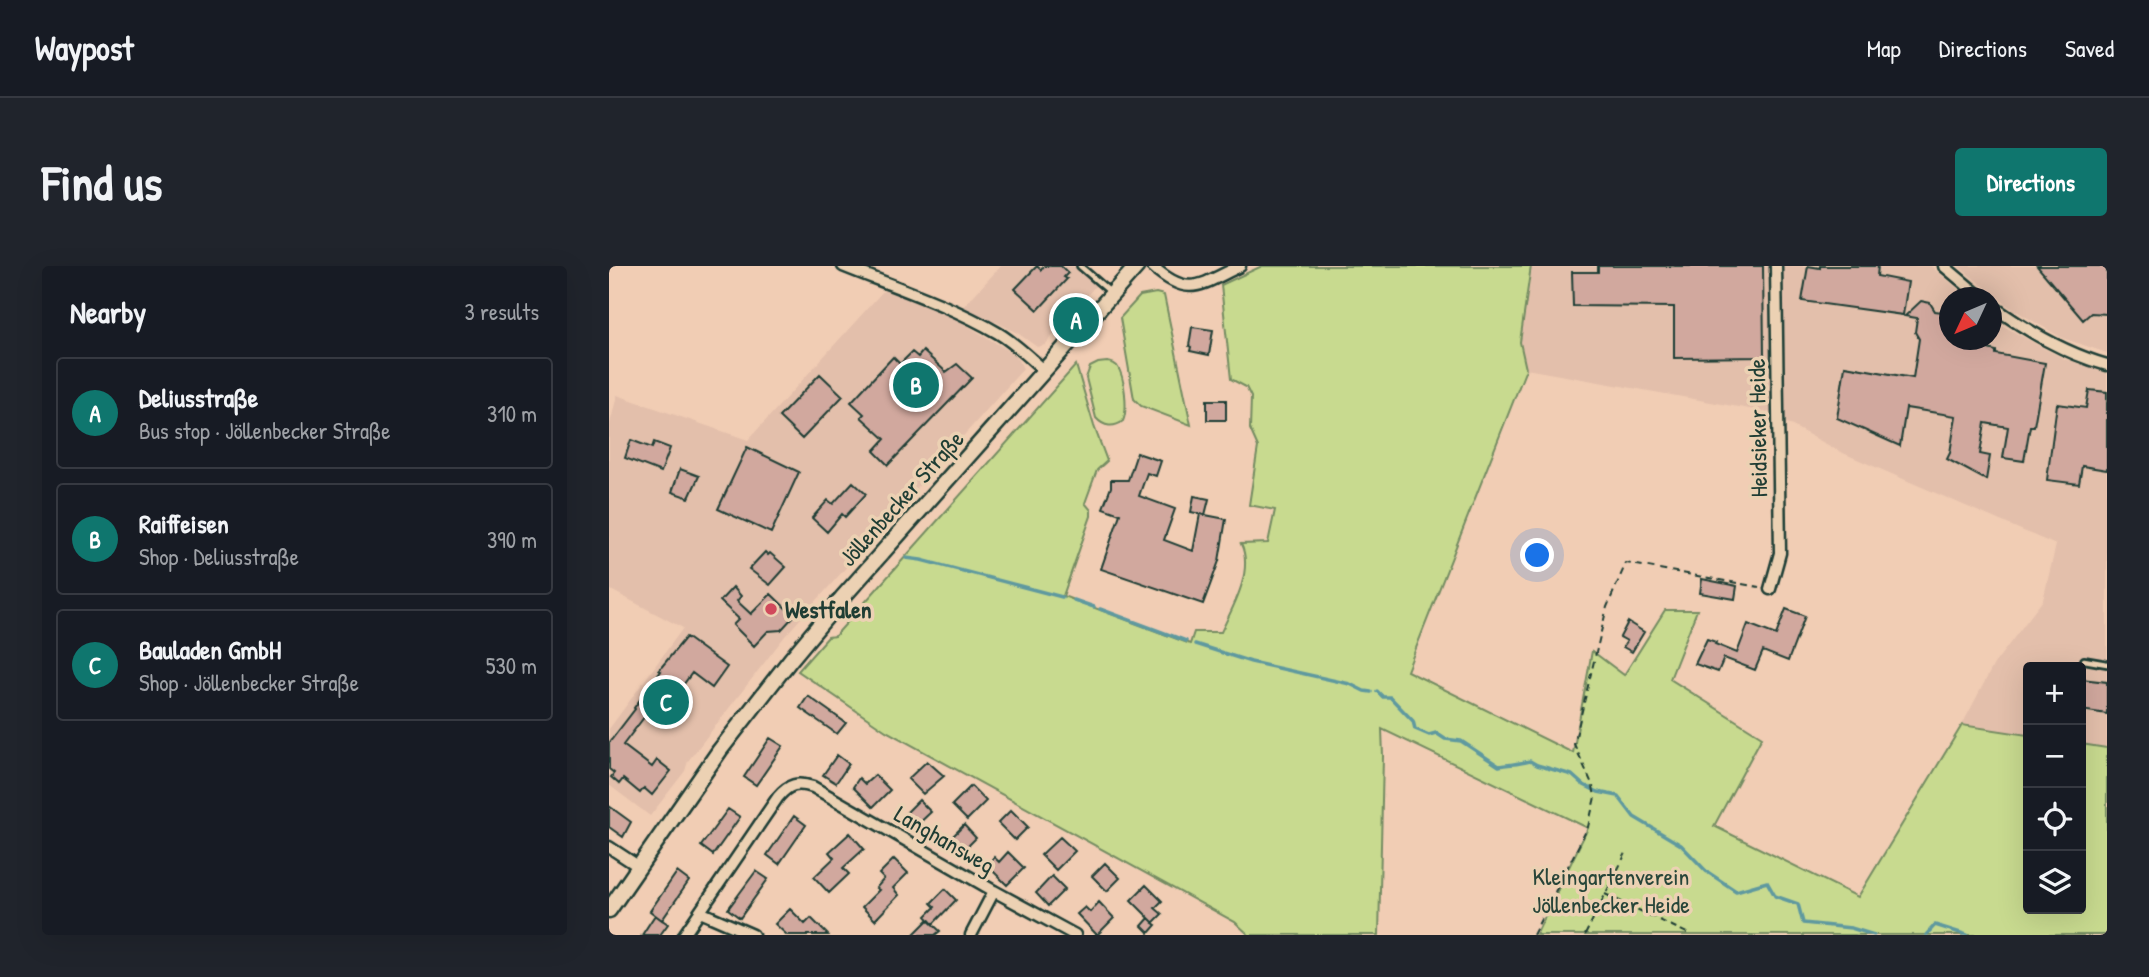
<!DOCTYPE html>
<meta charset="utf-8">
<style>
body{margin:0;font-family:"Patrick Hand",sans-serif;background:#20242c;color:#f1f3f6}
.controls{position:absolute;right:21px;bottom:21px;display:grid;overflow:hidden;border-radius:7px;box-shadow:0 7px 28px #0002}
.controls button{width:63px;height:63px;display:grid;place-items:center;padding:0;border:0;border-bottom:2px solid #363941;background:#171b24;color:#f1f3f6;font:35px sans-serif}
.compass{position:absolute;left:1330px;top:21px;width:63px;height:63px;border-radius:50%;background:#171b24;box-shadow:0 7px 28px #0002;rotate:226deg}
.you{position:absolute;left:929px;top:290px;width:24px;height:24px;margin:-18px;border:5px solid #fff;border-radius:50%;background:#1a73e8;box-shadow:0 0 0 10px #1a73e833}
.badge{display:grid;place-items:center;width:46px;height:46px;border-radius:50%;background:#0f766e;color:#fff;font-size:23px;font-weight:700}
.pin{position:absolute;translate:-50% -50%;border:4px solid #fff;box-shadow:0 2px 7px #0006}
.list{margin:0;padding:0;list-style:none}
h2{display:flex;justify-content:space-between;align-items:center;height:91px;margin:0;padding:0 28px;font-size:30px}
h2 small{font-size:23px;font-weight:400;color:#9ea1a6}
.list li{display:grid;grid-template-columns:46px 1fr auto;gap:21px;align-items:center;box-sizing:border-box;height:112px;margin:0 14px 14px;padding:0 14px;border:2px solid #363941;border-radius:7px}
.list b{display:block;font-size:26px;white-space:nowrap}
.list p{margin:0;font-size:23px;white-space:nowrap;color:#9ea1a6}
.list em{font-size:23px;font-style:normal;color:#9ea1a6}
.icon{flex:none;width:38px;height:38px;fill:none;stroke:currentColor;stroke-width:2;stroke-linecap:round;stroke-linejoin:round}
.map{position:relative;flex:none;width:1498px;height:669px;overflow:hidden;border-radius:7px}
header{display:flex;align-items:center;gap:42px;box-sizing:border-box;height:98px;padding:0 35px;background:#171b24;border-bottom:2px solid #363941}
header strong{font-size:33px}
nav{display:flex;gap:38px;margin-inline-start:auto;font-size:24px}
.intro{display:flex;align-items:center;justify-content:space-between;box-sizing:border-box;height:168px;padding:0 42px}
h1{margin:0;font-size:49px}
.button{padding:18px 32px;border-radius:7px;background:#0f766e;color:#fff;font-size:24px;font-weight:700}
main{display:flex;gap:42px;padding:0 42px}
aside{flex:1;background:#171b24;border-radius:7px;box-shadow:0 7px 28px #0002}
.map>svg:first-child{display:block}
</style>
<header>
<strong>Waypost</strong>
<nav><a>Map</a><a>Directions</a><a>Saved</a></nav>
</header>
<div class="intro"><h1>Find us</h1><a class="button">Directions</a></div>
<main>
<aside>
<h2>Nearby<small>3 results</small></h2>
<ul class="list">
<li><span class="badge">A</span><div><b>Deliusstraße</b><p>Bus stop · Jöllenbecker Straße</p></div><em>310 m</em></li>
<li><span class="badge">B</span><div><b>Raiffeisen</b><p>Shop · Deliusstraße</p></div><em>390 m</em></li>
<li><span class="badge">C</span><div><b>Bauladen GmbH</b><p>Shop · Jöllenbecker Straße</p></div><em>530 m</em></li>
</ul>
</aside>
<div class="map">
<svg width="1498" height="669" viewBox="0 0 1498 669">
<rect width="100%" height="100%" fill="#f1cdb4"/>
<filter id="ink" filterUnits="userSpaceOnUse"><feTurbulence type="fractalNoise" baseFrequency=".0143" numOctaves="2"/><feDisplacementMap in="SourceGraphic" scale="14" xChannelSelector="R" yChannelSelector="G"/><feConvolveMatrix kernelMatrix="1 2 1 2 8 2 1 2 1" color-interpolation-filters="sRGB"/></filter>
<g filter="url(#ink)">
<path fill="#e3bfab" d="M392,0H466L487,19L436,79L428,81L410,68L387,56H383L353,42Z
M922,0H1322L1358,31L1340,32V74H1382L1383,51L1394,60L1436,83L1456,93L1498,107V482L1472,478V401H1419V469L1353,459L1385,398L1434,334L1447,279L1234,187L1176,156L1163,147L917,103L911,76Z
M1349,0H1498V87L1453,72L1402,42Z
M276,23L344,51L397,83L410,94L414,103L176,370L79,495L76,505L41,550L0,519V463L74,362L0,323V162L8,129L139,174Z"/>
<path fill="#c8da8f" stroke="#748c62" stroke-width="2" d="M653,0H922L911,76L917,103L798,405L964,487L983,385L1015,409L1056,344H1088L1061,413L1153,471L1105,560L1249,631L1353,459L1419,469V643H1472V478L1498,482V669H927L979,562L773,463L774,490L770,669H640L626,656L277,465L189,405L219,371L226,370L467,99L485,160L498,195L488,204L476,237L482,244V250L454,330L581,378L585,366H612C624,341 645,305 632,278L659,277L666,244L640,239L649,181L641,163L642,131L637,121L622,113L612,19Z
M547,27L555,29L582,159L532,140L525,133L511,52L531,30Z
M498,96C503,97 504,96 508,100C516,110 519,144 514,155C505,162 495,161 487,152L477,112L481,101L489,97Z"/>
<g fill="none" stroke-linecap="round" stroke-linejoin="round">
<path stroke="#5f999f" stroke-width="3.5" d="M297,292L312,294L453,331
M465,334L485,341
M491,343L577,375
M586,378L642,396L741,418L755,425L762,426
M768,425L774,431H781L804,455L806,463L820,469L827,467L836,473L852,475L890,500C902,498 910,498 921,495L928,499L963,509L973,518L989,526L1009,530L1025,551L1072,579L1097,605L1127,625L1158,616L1166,630L1189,638L1194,657L1242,662L1265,669
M1317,669L1326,659L1358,669"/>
</g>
<path fill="#d1a89e" stroke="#1f3d34" stroke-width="2" d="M428,0L432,4L435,0H452L459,7L455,11L458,13L429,44L406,23Z
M989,0H1154L1155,91L1065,92V41L964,40L963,6H989Z
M1199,0L1211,2V0H1269L1268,10L1299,16L1294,49L1193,35Z
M1428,0H1498V48L1482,47L1474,54Z
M1312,35L1321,37L1326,45L1334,46L1333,54L1340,55V74H1381L1379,83L1387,85V88L1436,97L1425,160H1421L1415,195L1394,192L1399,161L1376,157L1371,188L1381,190L1377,214L1338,193L1341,187L1347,150L1297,142L1291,180L1228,152L1236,100L1304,112L1310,73L1306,66L1308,52L1296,50Z
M583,61L604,64L600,89L581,85L582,81L580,80Z
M314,85L337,106L348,98L363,112L279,199L265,185L276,173L252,151L255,148L242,136L284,91L291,98L303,86L309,91Z
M211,108L234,130L193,173L170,151Z
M1480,124L1498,126V204L1473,200L1470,218L1438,214L1448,138L1477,142Z
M598,134H617V154H598Z
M22,174L43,182L45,176L61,182L52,206L16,192Z
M138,181L190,206L162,267L109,243Z
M528,187L552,195L547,210L538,207L530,230L566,243L555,274L584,285L591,248L617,253L610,295L594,338L492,303L511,248L494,242L502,221V214H519Z
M71,203L90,210L80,232L63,226Z
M244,216L257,228L236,251L233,248L218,266L203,252L219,234L224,238Z
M585,230L600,233L596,249L582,246Z
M156,286L159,289L161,287L177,301L161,319L140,303Z
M1093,313L1128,320L1126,333L1091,327Z
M124,321L132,330L128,335L142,348L162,328L185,350L172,364L159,365L145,380L124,359L130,353L111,335Z
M1177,343L1196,350L1179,395L1154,385L1146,404L1115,392L1109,406L1086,398L1098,373L1107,376L1106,378L1128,387L1139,358L1167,369Z
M1019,356L1035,366L1023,386L1014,381L1018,375L1011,371Z
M77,371L118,401L103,422L83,407L46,457L36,450L14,479L43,501L48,494L62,505L43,529L35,522L31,527L14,513L10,518L2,511L5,507L0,503V477L26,443L25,442L52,405L50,404Z
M1472,413L1498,416V448L1472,444Z
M199,430L237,457L228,468L191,442Z
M161,472L174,480L147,519L135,511Z
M228,489L240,498L227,517L214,509Z
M318,495L335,510L314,528L299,513Z
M266,509L281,524L264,541L244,521L250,512L256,518Z
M362,520L377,535L358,554L343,539Z
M310,534L322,546L305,562L294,550Z
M0,540L22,556L14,571L0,561Z
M119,543L131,551L104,589L92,580Z
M402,544L419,561L406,574L389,557Z
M185,550L197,559L170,598L158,589Z
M355,559L367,572L351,588L338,576Z
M241,567L255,583L234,602L240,608L220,627L205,611L225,592L220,586Z
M451,571L466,585L447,604L432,589Z
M399,586L415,602L398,619L378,599L385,591L390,596Z
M285,593L299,607L284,622L290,629L266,654L253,641L270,624L267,622L275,613L270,608Z
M496,597L511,612L498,625L483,610Z
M147,605L159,613L131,652L119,643Z
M68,606L80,615L53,654L41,645Z
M443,610L456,623L439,640L427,627Z
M537,619L553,635L546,642L553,648L544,657L547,659L540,667L533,660L540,652L544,656L522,634Z
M336,623L347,634L324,658L317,650L326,641L322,637Z
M490,636L505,652L488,669L468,648L476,641L481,646Z
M181,643L196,658L202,652L219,669H178L166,658Z
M46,649L59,658L51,669H33Z
M319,654L331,665L326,669H304Z"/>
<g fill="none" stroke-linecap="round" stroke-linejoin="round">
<g stroke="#1f3d34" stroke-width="10">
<path id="service" d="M471,0L500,25
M1475,394L1498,398"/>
</g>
<g stroke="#1f3d34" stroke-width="15">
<path id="minor" d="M234,0C286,21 341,39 389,67C406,77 421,92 436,105
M543,0C580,33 591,19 631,0
M1335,0L1373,32
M1382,39C1418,65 1455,87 1498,99
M1161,323L1171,287L1167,0
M0,581L29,600
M91,646L144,669
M75,669L169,531C180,518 188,516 204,521L385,625L466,669
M362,669L385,625"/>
</g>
<g stroke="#1f3d34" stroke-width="19">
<path id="secondary" d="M0,644L111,484L182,393L233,332L528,0"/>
</g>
<path stroke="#1f3d34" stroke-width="2" stroke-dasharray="7 5" stroke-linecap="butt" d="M996,628L1082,669
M924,669L979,561L986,531L984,520L965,478L998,341L1017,297L1150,321
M976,669L1017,587"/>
<use href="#service" stroke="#ecd1b3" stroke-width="4.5"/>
<use href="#minor" stroke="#ecd1b3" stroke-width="10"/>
<use href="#secondary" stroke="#ecd1b3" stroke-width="14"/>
</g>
</g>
<circle fill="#d1495b" stroke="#ecd1b3" stroke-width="2.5" cx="162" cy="343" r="7"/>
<g text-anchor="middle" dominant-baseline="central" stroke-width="7" stroke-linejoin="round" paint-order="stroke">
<g font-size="24" fill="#1f3d34" stroke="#ecd1b3">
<text transform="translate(1148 162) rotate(-91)">Heidsieker Heide</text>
<text transform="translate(292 232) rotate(-48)">Jöllenbecker Straße</text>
<text transform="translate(336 573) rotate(30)">Langhansweg</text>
</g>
<g font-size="24" font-weight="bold" fill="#1f3d34" stroke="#ecd1b3" text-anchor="start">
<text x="176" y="343">Westfalen</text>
</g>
<g font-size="24" fill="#274539" stroke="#ecd1b3">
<text x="1002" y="610">Kleingartenverein<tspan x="1002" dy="28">Jöllenbecker Heide</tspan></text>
</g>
</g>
</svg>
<div class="controls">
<button>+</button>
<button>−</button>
<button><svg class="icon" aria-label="locate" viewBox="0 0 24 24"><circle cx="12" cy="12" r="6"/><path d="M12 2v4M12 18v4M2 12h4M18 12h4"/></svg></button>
<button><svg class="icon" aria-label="layers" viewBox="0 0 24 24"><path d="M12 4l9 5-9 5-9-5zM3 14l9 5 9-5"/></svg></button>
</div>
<svg class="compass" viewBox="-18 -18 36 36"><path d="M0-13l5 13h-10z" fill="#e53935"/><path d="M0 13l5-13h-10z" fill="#9ea1a6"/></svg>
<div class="you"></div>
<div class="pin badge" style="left:467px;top:54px">A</div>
<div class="pin badge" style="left:307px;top:119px">B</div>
<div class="pin badge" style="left:57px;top:436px">C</div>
</div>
</main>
